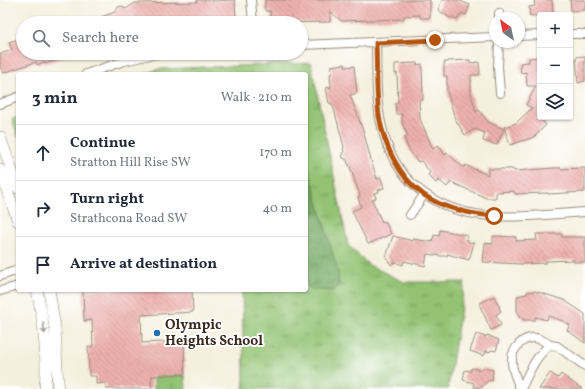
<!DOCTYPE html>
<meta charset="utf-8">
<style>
body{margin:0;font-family:Vollkorn,serif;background:#f2f2f3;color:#1f2937}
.controls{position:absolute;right:12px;top:12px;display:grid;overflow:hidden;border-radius:4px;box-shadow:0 1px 3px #0004}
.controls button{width:36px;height:36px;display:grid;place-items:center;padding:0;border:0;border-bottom:1px solid #e0e1e3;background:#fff;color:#1f2937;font:20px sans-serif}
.compass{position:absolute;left:489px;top:12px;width:36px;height:36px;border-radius:50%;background:#fff;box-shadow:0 1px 3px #0004;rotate:327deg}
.stop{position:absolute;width:12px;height:12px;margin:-9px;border:3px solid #b45309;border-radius:50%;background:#fff}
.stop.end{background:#b45309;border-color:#fff;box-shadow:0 1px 4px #0008}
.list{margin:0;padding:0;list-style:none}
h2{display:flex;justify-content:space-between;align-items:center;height:52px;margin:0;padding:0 16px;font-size:17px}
h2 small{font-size:13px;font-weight:400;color:#747a83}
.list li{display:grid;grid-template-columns:26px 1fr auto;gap:12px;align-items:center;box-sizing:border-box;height:56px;padding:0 16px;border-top:1px solid #e0e1e3}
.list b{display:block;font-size:15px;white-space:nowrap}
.list p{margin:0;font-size:13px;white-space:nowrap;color:#747a83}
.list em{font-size:13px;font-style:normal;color:#747a83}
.icon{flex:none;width:22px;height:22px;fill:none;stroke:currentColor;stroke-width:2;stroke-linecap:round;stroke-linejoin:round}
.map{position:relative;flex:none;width:585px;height:389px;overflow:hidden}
.search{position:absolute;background:#fff;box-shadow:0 1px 3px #0004;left:16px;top:16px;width:292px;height:44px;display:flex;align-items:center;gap:10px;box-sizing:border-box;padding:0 14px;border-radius:22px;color:#747a83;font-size:15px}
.panel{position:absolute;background:#fff;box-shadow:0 1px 3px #0004;left:16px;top:72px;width:292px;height:220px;border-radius:4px}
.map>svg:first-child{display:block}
</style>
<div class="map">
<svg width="585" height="389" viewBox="0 0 585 389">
<defs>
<pattern id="grass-tufts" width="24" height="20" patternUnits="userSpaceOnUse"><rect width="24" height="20" fill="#92c272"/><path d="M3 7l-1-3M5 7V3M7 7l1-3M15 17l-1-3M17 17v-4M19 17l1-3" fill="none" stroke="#789e5d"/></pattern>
<pattern id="forest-crowns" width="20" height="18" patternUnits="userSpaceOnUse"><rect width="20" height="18" fill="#75a864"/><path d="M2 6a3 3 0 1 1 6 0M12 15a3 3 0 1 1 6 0" fill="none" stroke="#618952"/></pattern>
<pattern id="building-back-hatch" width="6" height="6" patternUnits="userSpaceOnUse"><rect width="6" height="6" fill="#eeb0ad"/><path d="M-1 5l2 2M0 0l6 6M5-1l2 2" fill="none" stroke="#c28f8c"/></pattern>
</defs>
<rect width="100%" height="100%" fill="#fff"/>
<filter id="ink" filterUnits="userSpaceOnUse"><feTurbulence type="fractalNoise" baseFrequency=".025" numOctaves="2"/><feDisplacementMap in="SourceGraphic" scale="8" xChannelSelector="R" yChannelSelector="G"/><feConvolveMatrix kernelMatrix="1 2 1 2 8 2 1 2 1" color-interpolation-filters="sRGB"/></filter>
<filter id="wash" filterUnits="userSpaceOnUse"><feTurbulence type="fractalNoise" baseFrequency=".012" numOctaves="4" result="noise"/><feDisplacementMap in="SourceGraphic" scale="16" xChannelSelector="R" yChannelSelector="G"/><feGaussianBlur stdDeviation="0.9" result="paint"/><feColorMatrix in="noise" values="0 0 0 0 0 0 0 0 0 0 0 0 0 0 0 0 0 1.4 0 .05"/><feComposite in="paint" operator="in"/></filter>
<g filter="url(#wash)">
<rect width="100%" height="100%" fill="#f5efdd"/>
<path fill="url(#grass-tufts)" stroke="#667648" d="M311,63L348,245L369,265L404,282H465L448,389H243L244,379L242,290H306V74H144L159,69Z
M18,117V137L12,119Z
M185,375L186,389H154V377Z"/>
<path fill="url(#forest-crowns)" stroke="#586941" d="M306,164L308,167L338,272L339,285L333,291L311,290L306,285Z"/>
<g id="blocks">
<path fill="url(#building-back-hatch)" d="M197,0H212V1L235,0L236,21H229V23H88V22L115,12L118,7L122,6L126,9L135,3L197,2Z
M265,0H430V18H420V15L404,16V19L341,21L330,11V22L271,23L270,11H265Z
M442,0H458L470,5L466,15L462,13L457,20L452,17L450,18L438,10Z
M534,0H552L553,15L530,16L529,7L535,6Z
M570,0H585V10L571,11Z
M21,38L23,44V53L72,54L45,64L44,62L37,65L36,62L3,73L0,67V54L12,50L9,42Z
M585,56V81L578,83L576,57Z
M540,57V118L546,125L534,137L510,145L504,127L516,123L532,108L526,105L536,86H527L526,72L521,73L520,63L529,62V58Z
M470,60V63L479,62L480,75H471V94L476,112L479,110L488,122L504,129L497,145L483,141L485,133L475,129L465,135L455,119L447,91V76H444V62H448V61Z
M417,63V65L422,64L423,100H419L420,119L433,149L438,145L445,155L447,153L464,168L465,165L488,175V169H512L515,171L554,168H561V169L585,168V192L548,194V193L515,194L514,191L496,192V198H486L451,182L447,187L439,180L436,183L428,175L430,172L421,161L418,162L409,150L404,138L408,136L402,123V114H396L395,103H398L397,73L395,74V64Z
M345,64V67L354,66L357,93L350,95L363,130L371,160L377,179L381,178L384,188L378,190L379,192L374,193L376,198L372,200L382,222L385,221L391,234L368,244L352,211L361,207L358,197L360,196L349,164H348L347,160L343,158L342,154L344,151L343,148L344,147L334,109L331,103H329L326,88L331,87L330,74L332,73L331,66Z
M440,230L467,235L466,240H468V242L474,243L469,260L447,254V256H441L427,254L425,266L404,261L403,265L395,262L391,265L386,257L393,236L413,241V239L432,242L434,235L439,236Z
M536,234H562V237H585V262H574V260L546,261V263L521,264L483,262L485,243L493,244V236L516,237V241L537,240Z
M98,290H192L193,312L141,315L142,343L184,341L185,374L152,376L151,389H106V383L96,384V376H89L88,347L93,346L92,320L84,321L83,291Z
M535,291L564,300L585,314V343L567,330L570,325L563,321L548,316L547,320L535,317V320H523V317H519L518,313L517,311V296L527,294V292Z
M494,296L500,308H499L501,311L496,315L501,325L491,330L479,304Z
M476,334L486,337L487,335L499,340L496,351L491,350L490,352L486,351L484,356L470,351Z
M471,368L482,370L483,368L493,370L492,381L489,380L482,386L481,388L474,387V383L463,380L465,370L471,371Z
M550,373L558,378L561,374L582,389H539Z"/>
</g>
</g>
<g filter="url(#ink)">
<use href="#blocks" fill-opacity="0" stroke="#988c7e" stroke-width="1"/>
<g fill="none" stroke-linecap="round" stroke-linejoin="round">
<g stroke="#988c7e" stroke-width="10">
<path id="street" d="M251,0L253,23
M499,18V13
M570,34H585
M519,36L540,35
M499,42L498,67L500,93
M376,43C377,70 375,101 382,127C393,178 431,209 482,215C514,219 552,214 585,212
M301,45L495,37
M86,74L124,61L159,53
M0,104L18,97
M410,215L424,195
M0,276L18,270
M0,291L18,286
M520,389C517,380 512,371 512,362C511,348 525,334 539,339C543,340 547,343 550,345
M521,389C528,374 536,355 550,345L557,346L585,366"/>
</g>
<g stroke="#988c7e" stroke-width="12">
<path id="secondary" d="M0,137L18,188
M0,170L18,221
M37,290C44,323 48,355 45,389
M49,290L55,328L58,389"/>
</g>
<use href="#street" stroke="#fff" stroke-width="8"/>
<use href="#secondary" stroke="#fff" stroke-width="11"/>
</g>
<defs><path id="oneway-shaft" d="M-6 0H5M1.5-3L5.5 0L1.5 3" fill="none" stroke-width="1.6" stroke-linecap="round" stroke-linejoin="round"/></defs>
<use stroke="#a79f9a" href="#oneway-shaft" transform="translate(44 328) rotate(82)"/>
</g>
<g fill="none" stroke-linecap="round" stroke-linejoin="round" filter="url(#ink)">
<path stroke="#b45309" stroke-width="5" d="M435,40L376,43C377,67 376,92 379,116C384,145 399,178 424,195C444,209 470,214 494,216"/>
</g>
<circle fill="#1f6fb2" stroke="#fff" stroke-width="1.5" cx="157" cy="333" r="4"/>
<g text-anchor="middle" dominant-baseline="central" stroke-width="4" stroke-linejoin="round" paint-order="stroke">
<g font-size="14" font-weight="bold" fill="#3b2a1e" stroke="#fff" text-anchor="start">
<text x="165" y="325">Olympic<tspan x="165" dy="16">Heights School</tspan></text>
</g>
</g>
</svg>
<div class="controls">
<button>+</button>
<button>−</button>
<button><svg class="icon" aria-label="layers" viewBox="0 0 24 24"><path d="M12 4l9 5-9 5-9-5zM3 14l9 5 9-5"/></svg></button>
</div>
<svg class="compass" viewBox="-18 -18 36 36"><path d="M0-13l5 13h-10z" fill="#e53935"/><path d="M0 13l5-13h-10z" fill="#747a83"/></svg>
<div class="stop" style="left:494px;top:216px"></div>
<div class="stop end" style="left:435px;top:40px"></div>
<div class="search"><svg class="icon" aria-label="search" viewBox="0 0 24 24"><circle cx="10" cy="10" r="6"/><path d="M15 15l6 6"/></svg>Search here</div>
<section class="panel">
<h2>3 min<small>Walk · 210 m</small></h2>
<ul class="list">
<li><svg class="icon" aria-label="ahead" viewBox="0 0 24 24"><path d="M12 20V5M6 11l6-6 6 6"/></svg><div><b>Continue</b><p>Stratton Hill Rise SW</p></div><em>170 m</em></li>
<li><svg class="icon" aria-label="right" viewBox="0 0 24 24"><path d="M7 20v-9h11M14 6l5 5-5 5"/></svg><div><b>Turn right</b><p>Strathcona Road SW</p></div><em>40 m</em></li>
<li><svg class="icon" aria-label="arrive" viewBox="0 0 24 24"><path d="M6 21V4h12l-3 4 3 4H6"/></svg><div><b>Arrive at destination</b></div></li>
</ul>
</section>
</div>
